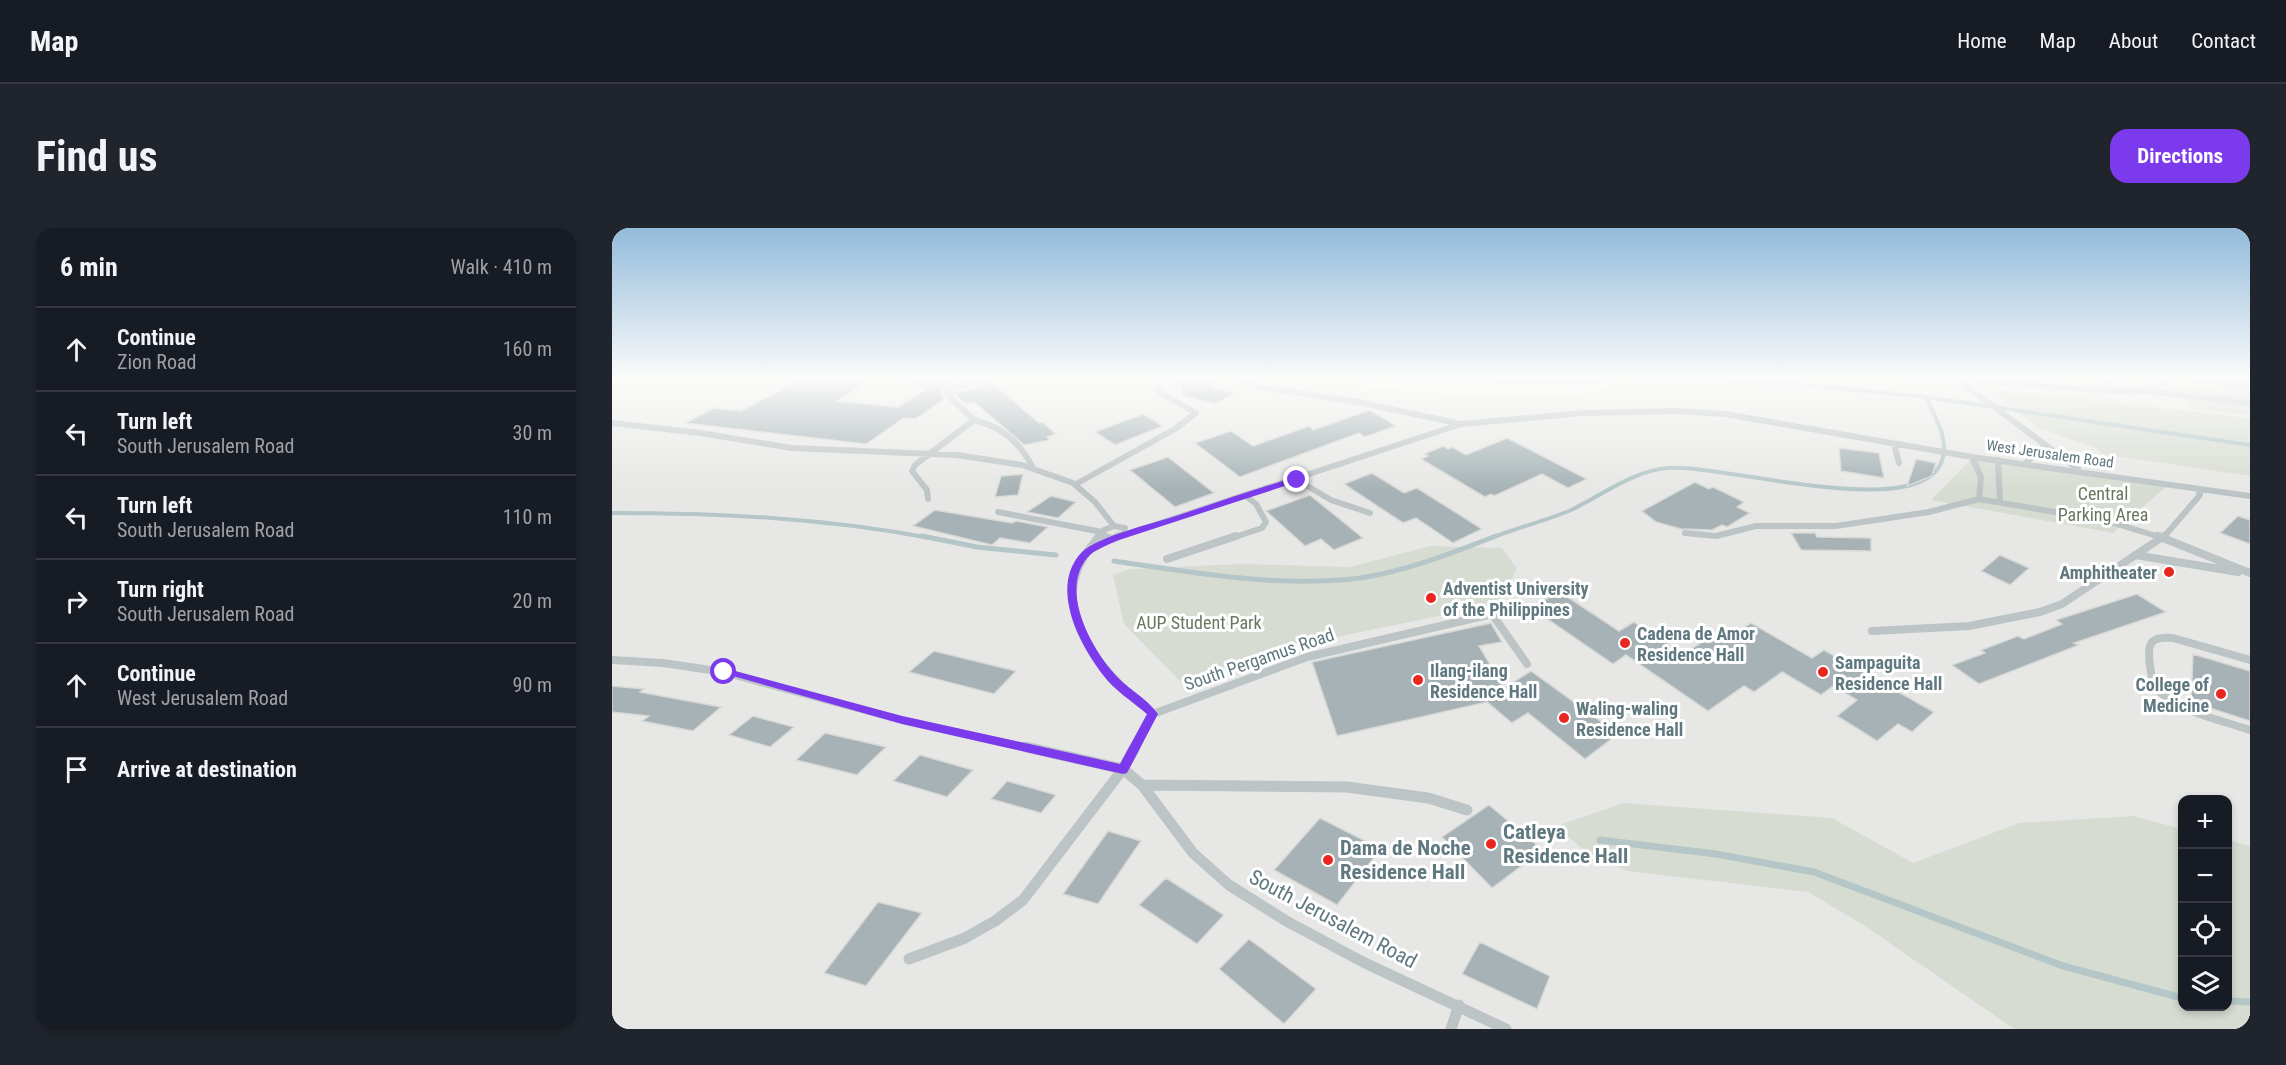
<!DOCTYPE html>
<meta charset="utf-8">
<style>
body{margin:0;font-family:"Roboto Condensed",sans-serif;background:#20242c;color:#f1f3f6}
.controls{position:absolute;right:18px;bottom:18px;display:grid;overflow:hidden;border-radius:12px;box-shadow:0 3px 9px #0003}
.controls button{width:54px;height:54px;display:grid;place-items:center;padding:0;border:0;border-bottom:2px solid #363941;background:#171b24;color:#f1f3f6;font:30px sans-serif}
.stop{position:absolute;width:18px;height:18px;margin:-14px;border:4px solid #7c3aed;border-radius:50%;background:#fff}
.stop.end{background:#7c3aed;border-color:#fff;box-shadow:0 2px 6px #0008}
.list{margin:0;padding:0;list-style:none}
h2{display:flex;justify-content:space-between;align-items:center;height:78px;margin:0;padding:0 24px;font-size:26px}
h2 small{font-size:20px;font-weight:400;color:#9ea1a6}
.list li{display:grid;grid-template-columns:39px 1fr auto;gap:18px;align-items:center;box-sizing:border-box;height:84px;padding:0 24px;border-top:2px solid #363941}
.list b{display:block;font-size:22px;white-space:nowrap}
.list p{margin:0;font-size:20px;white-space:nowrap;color:#9ea1a6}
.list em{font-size:20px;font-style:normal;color:#9ea1a6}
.icon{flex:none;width:33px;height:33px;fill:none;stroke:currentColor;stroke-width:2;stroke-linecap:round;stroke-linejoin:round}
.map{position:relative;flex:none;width:1638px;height:801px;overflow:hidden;border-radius:18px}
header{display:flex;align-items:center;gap:36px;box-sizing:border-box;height:84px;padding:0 30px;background:#171b24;border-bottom:2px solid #363941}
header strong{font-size:28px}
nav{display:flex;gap:33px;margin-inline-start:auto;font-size:21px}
.intro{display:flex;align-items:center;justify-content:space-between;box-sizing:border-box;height:144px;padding:0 36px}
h1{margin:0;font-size:42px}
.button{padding:15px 27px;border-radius:18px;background:#7c3aed;color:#fff;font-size:21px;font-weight:700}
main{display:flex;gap:36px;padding:0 36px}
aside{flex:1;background:#171b24;border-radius:18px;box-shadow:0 3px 9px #0003}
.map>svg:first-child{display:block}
</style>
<header>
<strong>Map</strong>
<nav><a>Home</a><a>Map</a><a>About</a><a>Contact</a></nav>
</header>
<div class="intro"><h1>Find us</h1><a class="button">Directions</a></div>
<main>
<aside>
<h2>6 min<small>Walk · 410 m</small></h2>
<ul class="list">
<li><svg class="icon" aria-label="ahead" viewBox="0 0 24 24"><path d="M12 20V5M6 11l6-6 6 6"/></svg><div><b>Continue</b><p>Zion Road</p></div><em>160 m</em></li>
<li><svg class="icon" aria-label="left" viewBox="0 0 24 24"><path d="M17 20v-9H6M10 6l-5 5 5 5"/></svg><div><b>Turn left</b><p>South Jerusalem Road</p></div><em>30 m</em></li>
<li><svg class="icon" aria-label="left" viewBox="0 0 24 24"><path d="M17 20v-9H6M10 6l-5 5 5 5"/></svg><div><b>Turn left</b><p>South Jerusalem Road</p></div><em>110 m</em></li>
<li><svg class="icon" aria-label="right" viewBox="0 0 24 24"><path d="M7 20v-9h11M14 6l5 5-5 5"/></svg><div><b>Turn right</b><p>South Jerusalem Road</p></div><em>20 m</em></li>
<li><svg class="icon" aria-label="ahead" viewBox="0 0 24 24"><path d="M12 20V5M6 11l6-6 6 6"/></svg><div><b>Continue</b><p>West Jerusalem Road</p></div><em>90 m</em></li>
<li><svg class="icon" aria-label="arrive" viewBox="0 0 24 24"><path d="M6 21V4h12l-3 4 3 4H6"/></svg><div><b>Arrive at destination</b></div></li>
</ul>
</aside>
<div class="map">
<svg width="1638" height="801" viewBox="0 0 1638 801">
<rect width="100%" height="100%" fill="#f7f6f3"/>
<path fill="#e7e8e6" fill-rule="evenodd" d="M0,151H682L812,164L907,168L983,164L1006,151H1638V801H0ZM1570,572H1616V778H1570Z"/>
<path fill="#d7dcd2" d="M1568,151L1638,154V187L1580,181L1556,157L1559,152Z
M1388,162L1638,190V248L1490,226L1484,220L1426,200L1383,166Z
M1360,230L1555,258L1501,305L1319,272Z
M818,318L890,320L905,341L886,376L680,418L573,458L512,396L501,347L518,341L628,336L738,339Z
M1012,575L1220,590L1301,635L1407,595L1521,588L1570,601V778H1616V612L1638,618V801H1402L1253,698L1196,664L1015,643L975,625L944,598Z"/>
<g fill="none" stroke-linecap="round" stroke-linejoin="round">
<path stroke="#b4c6c7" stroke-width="4" d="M748,151L978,155L996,151
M1031,151L1173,155L1314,169L1638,217
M0,285C107,285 213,290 318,310
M879,310C905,300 932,293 957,283C989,268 1020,243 1056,240C1109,235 1316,298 1331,229C1336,209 1322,187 1314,169"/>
<path stroke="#b4c6c7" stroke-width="5" d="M310,308L365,319L444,327
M502,333C583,345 666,360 748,350C795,343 840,325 884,308"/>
<path stroke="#b4c6c7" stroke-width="7" d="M988,612L1104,626L1202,644L1451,738L1570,770
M1616,773L1638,774"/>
</g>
<path fill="#a6b2b5" stroke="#d8d8d6" stroke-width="1.5" d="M189,151L257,153L225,173L286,179L314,161L292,151H356L335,156L329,165L333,171L303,191L292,190L254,216L73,195L102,180L129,183Z
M565,151H602L601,159L623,165L604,176L572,168Z
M377,152L427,195L430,194L444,206L435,209L438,212L412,217L362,174L353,176L342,165L373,157Z
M758,182L784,198L753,209L747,205L628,249L583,215L619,203L641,218L697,198L701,202Z
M531,186L551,198L503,217L483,204Z
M895,210L975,251L956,260L930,246L882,268L879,266L873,269L809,231L816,228L812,226L831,218L836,221L840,219L854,227Z
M1227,220L1267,225L1272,250L1229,243Z
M556,229L602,265L563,279L518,242Z
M1304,231L1324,235L1320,248L1295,258Z
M760,245L792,265L805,260L870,301L841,315L804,290L791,295L732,256Z
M411,246L406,267L383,269L389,248Z
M1083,254L1097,261L1101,259L1132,274L1125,279L1138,285L1115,299L1110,297L1100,302L1069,301L1044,294L1030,283Z
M698,267L751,310L722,322L709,311L693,318L654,283Z
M439,268L464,274L446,290L415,284Z
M323,282L400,295L404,293L436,299L418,315L388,310L380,317L301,298Z
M1626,288L1638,292V316L1608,305Z
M1179,305H1203L1205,309L1259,310V323L1189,322Z
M1388,327L1417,340L1398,357L1369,343Z
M948,364L1007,403L1022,394L1072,426L1100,407L1111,414L1139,395L1200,430L1212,422L1322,484L1300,504L1286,496L1265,513L1225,488L1245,472L1221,458L1209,467L1170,444L1142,464L1132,458L1096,483L1014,427L1001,436L918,379Z
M1525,366L1554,384L1462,415L1467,417L1367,456L1340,437L1373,425L1369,422L1406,408L1412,411L1450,396L1444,392Z
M879,395L890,414L867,418L892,460L919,443L1006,506L973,531L916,485L900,495L875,474L725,508L700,434Z
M322,423L404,443L382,466L297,444Z
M1581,426L1638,443V493L1579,474Z
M0,458L32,461L28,464L109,479L81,503L30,493L37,488L0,484Z
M141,488L182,499L158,519L117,507Z
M213,505L274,519L245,547L184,532Z
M308,527L361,542L335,569L281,553Z
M395,553L444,567L429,585L379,571Z
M877,577L931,622L880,660L830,609Z
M708,590L769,621L725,677L662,642Z
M496,603L529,613L486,676L451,666Z
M554,650L612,687L585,716L527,677Z
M266,674L310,685L254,758L212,745Z
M637,711L704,761L672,796L607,741Z
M868,714L938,748L925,781L850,746Z"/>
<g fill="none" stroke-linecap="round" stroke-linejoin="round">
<path stroke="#bdc4c6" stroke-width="6" d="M625,151L642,158L741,173L849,196
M1301,151H1344L1517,164L1534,163L1559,151
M1573,151L1638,156
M1347,153L1466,241
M1490,160L1504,151
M1534,163L1638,175
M362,192C390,199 408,214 421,240
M0,195L88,205L180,220L345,227L410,237L461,255L483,274L502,298
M1282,216L1287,235
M1386,232L1388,274
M1414,235L1432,218
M685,252L719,272L758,285
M464,256L563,201L584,185L546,163L549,151
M316,271L315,262L300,243L303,237L362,192L334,165L337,161L372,152
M1367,271L1495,293L1551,310
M386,284L490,304
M1073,305L1104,308L1144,298H1224L1317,284L1367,271L1369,249L1360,229
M509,308L849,196L972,185L1065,183L1113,186L1360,229L1638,268
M486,310L488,307
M495,310L490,309L492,302L502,298L513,300L512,306L503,310
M620,310L650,300L654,294L644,276L635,269
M1551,310L1588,267L1586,261"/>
<path stroke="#bdc4c6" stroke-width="8" d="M487,308C479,319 469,330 465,344C445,401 501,453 541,486L522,521
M490,308L501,311L507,308
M1546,308L1638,345
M1523,327L1626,344
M555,331L624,308
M880,386L915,436
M1260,403L1357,398L1428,384L1450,376L1552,308
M0,432L51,435L112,444L290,492L420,521
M1638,432L1561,410C1550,409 1537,409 1537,424C1537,435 1539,456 1548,464C1571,485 1609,492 1638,502
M541,486L695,429L906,380"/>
<path stroke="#bdc4c6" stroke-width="11" d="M414,519L511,541L530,557L581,625L617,657L676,694L753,735L894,801
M530,557L735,559L816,570L855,582
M297,731L353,710L383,693L411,672L511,541L523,519
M839,801L847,777"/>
</g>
<linearGradient id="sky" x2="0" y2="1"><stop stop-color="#93bbdb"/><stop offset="0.57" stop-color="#fbfbfa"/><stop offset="1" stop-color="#fbfbfa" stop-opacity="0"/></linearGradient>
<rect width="1638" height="263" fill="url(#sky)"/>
<path fill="#7c3aed" d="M685,249L688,253L504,313C496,317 482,322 476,329C448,361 477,415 499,442C512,459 534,469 546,486L515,545L511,546L290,496L107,444L112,440L290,488L508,536L535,486C521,474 502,462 491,447C468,417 437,360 469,325C486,308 543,295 567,287C606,274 645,260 685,249Z"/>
<g fill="#ea2620" stroke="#fff" stroke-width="2">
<circle cx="1557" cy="344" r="6"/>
<circle cx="819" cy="370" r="6"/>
<circle cx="1013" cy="415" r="6"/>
<circle cx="1211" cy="444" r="6"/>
<circle cx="806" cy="452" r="6"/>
<circle cx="1609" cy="466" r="6"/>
<circle cx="952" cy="490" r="6"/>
<circle cx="879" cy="616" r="6"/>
<circle cx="716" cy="632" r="6"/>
</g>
<g text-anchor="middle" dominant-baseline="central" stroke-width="6" stroke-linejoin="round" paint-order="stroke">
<g font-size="15" fill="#60787f" stroke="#fff">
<text transform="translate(1438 226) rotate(8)">West Jerusalem Road</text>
</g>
<g font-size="18" fill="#69775f" stroke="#fff">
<text x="1491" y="265">Central<tspan x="1491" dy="21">Parking Area</tspan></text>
<text x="587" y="394">AUP Student Park</text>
</g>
<g font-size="18" font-weight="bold" fill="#60787f" stroke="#fff" text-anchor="start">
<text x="1545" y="344" text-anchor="end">Amphitheater</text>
<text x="831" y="360">Adventist University<tspan x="831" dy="21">of the Philippines</tspan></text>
<text x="1025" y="405">Cadena de Amor<tspan x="1025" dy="21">Residence Hall</tspan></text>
<text x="1223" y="434">Sampaguita<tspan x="1223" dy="21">Residence Hall</tspan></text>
<text x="818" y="442">Ilang-ilang<tspan x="818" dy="21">Residence Hall</tspan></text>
<text x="1597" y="456" text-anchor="end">College of<tspan x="1597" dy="21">Medicine</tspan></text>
<text x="964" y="480">Waling-waling<tspan x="964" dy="21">Residence Hall</tspan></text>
</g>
<g font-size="18" fill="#60787f" stroke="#fff">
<text transform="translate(647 431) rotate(-19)">South Pergamus Road</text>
</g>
<g font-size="21" font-weight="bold" fill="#60787f" stroke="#fff" text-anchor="start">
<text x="891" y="604">Catleya<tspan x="891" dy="24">Residence Hall</tspan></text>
<text x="728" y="620">Dama de Noche<tspan x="728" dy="24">Residence Hall</tspan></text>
</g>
<g font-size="21" fill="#60787f" stroke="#fff">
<text transform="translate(721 691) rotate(28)">South Jerusalem Road</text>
</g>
</g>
</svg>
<div class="controls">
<button>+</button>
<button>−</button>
<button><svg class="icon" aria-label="locate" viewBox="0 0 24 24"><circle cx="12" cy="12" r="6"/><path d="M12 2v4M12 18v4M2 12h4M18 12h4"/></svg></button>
<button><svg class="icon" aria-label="layers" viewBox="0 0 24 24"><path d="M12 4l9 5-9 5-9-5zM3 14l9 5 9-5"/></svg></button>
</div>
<div class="stop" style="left:112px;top:444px"></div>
<div class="stop end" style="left:685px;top:252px"></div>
</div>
</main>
